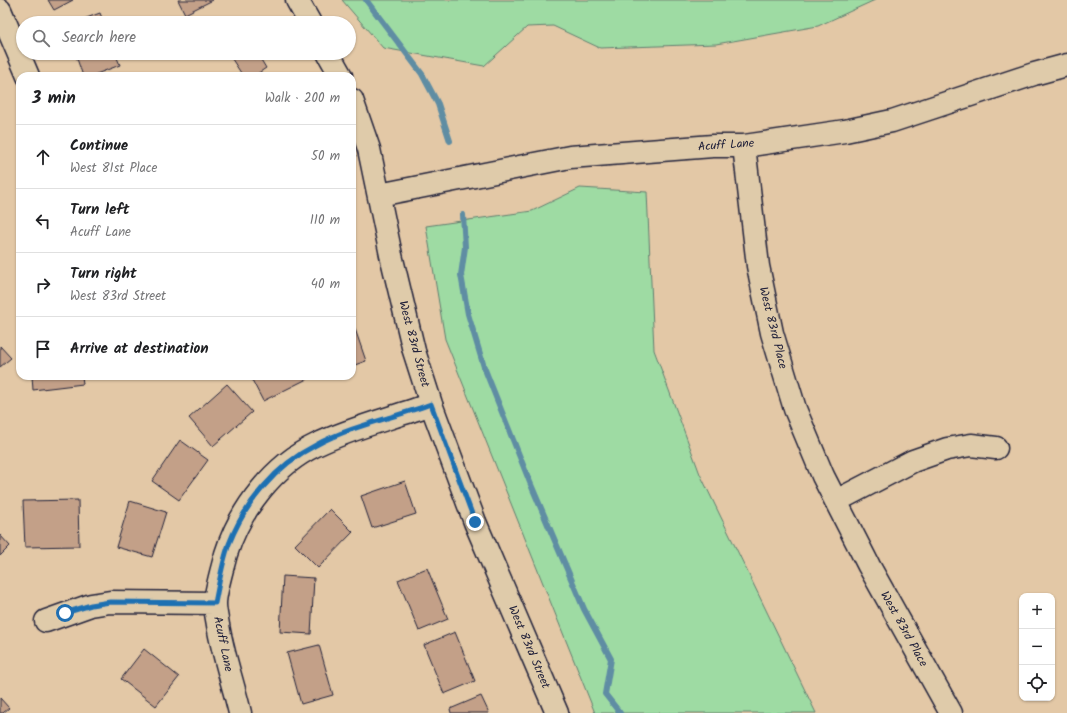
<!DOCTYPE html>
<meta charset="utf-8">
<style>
body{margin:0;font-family:Kalam,sans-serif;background:#f2f2f2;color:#202124}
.controls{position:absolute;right:12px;bottom:12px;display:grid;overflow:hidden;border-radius:8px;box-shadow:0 1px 3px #0004}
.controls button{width:36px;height:36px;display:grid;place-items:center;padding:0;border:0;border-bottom:1px solid #e0e0e0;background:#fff;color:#202124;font:20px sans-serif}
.stop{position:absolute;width:12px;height:12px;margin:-9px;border:3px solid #1f6fb2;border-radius:50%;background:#fff}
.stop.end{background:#1f6fb2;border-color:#fff;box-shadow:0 1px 4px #0008}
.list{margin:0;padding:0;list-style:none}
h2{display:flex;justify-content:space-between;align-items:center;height:52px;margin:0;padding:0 16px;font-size:17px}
h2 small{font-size:13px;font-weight:400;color:#757577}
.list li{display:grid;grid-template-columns:26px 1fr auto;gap:12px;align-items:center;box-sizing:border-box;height:64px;padding:0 16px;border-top:1px solid #e0e0e0}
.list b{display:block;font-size:15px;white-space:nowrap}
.list p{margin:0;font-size:13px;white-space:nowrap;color:#757577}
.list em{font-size:13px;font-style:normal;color:#757577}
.icon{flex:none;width:22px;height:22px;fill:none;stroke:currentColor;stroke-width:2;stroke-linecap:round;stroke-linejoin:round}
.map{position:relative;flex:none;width:1067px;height:713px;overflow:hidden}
.search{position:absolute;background:#fff;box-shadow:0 1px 3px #0004;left:16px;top:16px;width:340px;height:44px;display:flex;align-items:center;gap:10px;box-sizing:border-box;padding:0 14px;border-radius:22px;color:#757577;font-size:15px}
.panel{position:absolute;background:#fff;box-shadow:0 1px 3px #0004;left:16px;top:72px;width:340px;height:308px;border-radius:12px}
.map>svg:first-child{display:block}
</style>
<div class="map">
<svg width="1067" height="713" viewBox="0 0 1067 713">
<rect width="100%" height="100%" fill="#e3c8a6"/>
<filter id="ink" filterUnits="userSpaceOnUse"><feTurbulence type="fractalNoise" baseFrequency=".025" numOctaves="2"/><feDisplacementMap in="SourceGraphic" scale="8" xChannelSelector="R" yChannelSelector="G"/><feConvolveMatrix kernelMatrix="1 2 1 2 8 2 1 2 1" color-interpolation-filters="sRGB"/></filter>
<g filter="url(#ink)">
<path fill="#9edba3" stroke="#607e6f" d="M342,0H875L818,26L716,44L600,48L553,26L527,27L484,66L383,48Z
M580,188L647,192L654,350L700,474L816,713H595L445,339L426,226L532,211Z"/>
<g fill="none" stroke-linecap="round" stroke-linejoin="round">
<path stroke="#5f8da3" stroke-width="6" d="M366,0L422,74L438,104L450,141
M463,215L465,247L461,275L468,314L484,367L529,480L584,609L611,659L605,694L620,713"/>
</g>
<path fill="#c3a088" stroke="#22223b" d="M48,0H73L54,10Z
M178,0H213L185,14Z
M100,13L104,23H73Z
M75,53H115L120,65L91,76H83Z
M228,53H257L266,68L254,76H243Z
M354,326L366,361L352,366V327Z
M0,346L11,358L0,367Z
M32,376H82L83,384L33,390Z
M250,376H308L309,378L263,401Z
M227,384L252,412L213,446L189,418Z
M180,440L208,460L179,500L152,481Z
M405,481L416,514L372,528L361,496Z
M78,500L79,546L25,547L23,501Z
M130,501L166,512L152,557L116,547Z
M330,509L353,532L318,568L295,545Z
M0,535L10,546L0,556Z
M427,568L448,619L419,631L398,580Z
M283,576L314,578L311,634L280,632Z
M455,632L475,681L444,694L424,645Z
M319,645L333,695L301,704L287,653Z
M144,649L179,677L156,706L121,679Z
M481,696L489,713H451L450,709Z
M0,698L9,708L3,713H0Z"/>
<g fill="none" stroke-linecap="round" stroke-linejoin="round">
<g stroke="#22223b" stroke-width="25">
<path id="minor" d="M297,0L310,23
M0,10L28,76
M328,53L341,76
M352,100L369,149L391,255L414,351L431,404L475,522L557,713
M744,146L758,266L772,333L795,409L823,476L869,566L951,713
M379,195L570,157L713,146H744L845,131L892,121L1034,74L1067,65
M836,501L913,461L947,449L971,445L996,448
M46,621L91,605L110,602L215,603
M240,713C233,683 223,655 218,625C217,618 215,611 215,604C215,592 223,566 226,554C240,509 274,465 316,445C353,427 393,418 431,404"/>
</g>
<use href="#minor" stroke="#dfcbaa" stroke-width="22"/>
</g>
</g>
<g fill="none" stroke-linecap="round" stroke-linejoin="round" filter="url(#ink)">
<path stroke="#1f6fb2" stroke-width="5" d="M65,613L91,605L110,602L215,603C219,584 222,563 229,544C245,503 276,465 316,445C351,426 393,418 431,404L475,522"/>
</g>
<g text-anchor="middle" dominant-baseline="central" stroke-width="4" stroke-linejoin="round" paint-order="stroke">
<g font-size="12" fill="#22223b" stroke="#dfcbaa">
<text transform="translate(726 145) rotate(-4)">Acuff Lane</text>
<text transform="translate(773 328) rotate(76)">West 83rd Place</text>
<text transform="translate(414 344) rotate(75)">West 83rd Street</text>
<text transform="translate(904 629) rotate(61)">West 83rd Place</text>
<text transform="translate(223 644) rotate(78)">Acuff Lane</text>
<text transform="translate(529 647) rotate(67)">West 83rd Street</text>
</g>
</g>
</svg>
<div class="controls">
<button>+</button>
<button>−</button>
<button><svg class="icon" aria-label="locate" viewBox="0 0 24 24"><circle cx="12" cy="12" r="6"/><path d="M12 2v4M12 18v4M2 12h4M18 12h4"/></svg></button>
</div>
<div class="stop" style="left:65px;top:613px"></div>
<div class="stop end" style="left:475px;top:522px"></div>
<div class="search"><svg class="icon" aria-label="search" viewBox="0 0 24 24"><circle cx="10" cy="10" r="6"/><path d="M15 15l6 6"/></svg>Search here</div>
<section class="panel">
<h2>3 min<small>Walk · 200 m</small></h2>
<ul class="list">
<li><svg class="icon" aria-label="ahead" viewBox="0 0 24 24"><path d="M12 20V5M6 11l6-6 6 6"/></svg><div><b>Continue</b><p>West 81st Place</p></div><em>50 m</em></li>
<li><svg class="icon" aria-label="left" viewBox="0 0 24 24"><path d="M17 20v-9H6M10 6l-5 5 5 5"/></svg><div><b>Turn left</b><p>Acuff Lane</p></div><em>110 m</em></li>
<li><svg class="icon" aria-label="right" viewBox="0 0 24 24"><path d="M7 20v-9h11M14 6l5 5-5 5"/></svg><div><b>Turn right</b><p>West 83rd Street</p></div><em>40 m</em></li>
<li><svg class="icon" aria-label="arrive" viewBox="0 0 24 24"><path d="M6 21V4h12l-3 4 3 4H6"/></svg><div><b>Arrive at destination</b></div></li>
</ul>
</section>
</div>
